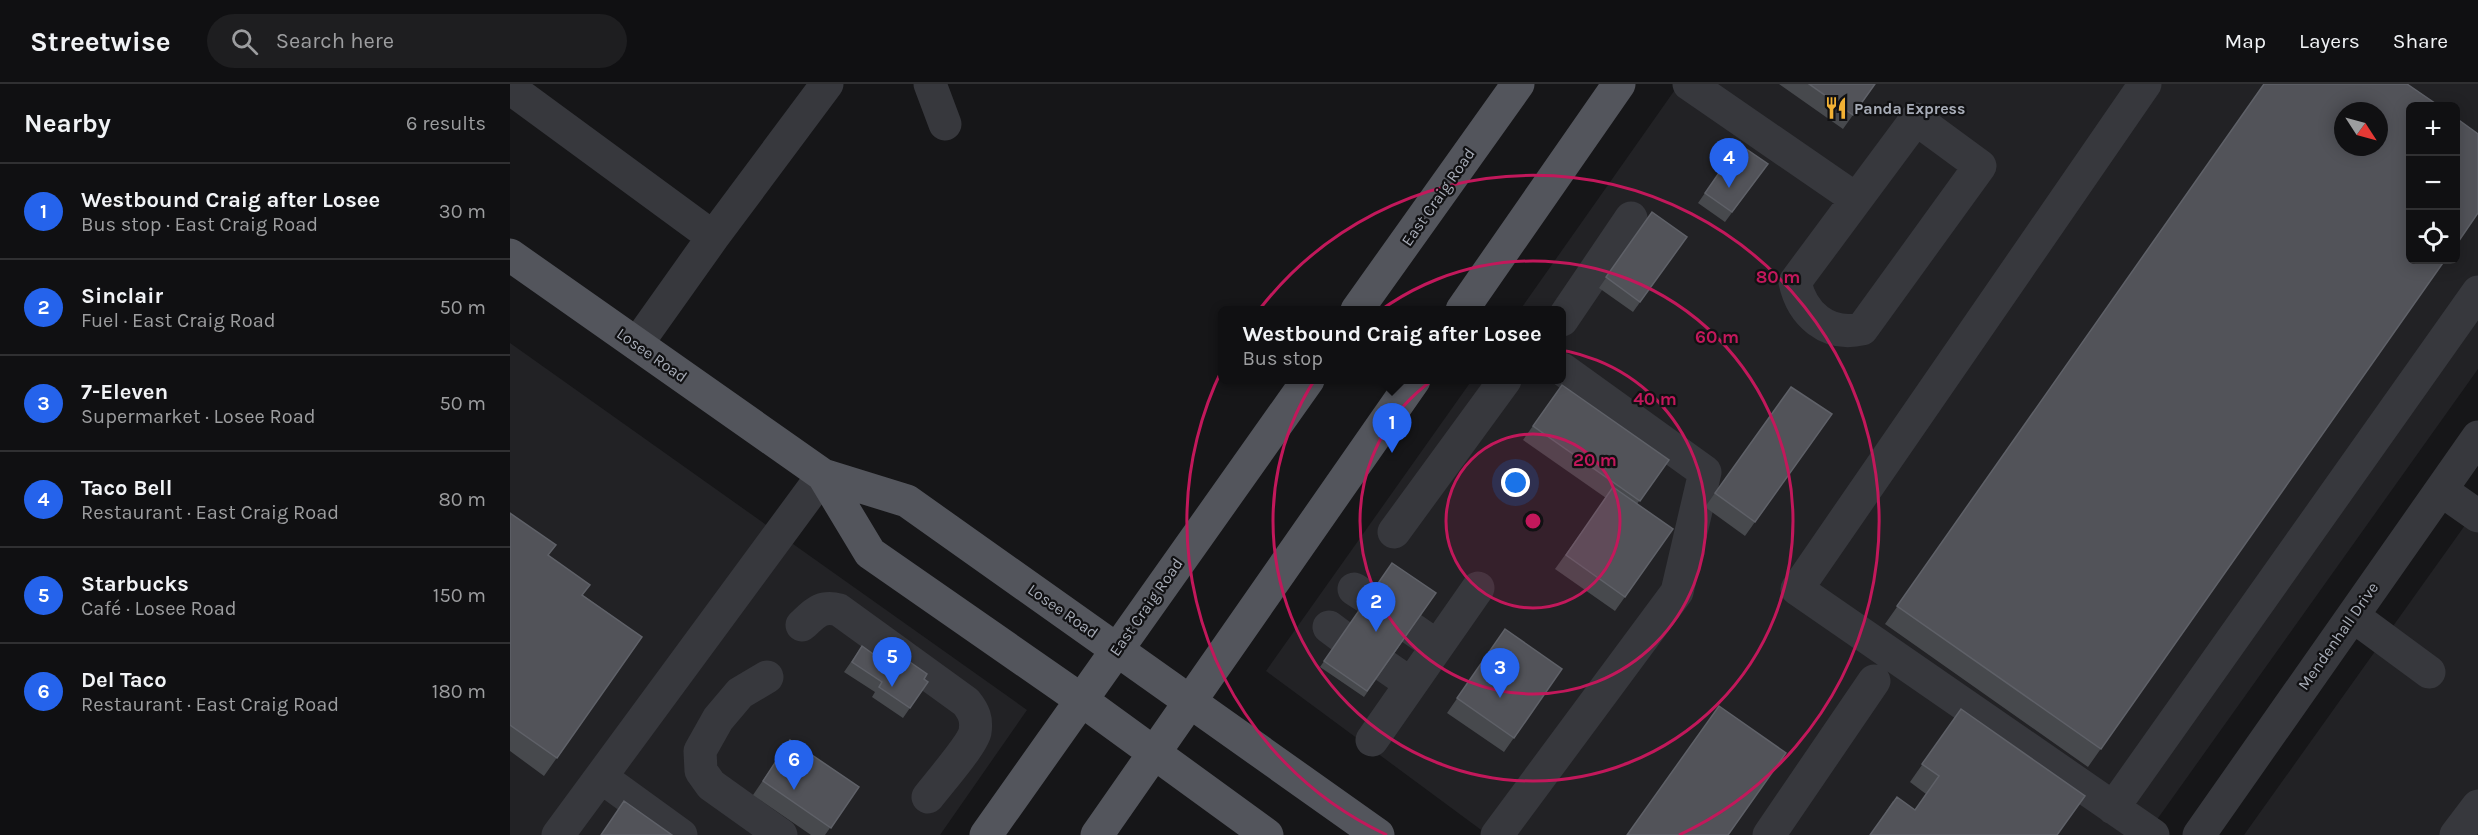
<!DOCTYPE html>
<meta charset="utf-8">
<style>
body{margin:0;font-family:Karla,sans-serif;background:#1e1e20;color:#f1f3f6}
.controls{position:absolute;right:18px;top:18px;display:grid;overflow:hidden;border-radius:9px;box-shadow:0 3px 15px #0003}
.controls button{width:54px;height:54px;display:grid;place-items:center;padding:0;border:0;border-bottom:2px solid #303032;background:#101012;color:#f1f3f6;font:30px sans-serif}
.compass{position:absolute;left:1824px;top:18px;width:54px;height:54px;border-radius:50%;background:#101012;box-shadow:0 3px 15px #0003;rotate:126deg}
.you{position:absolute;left:1006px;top:399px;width:21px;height:21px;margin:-15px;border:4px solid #fff;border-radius:50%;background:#1a73e8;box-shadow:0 0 0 9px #1a73e833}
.badge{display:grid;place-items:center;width:39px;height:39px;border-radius:50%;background:#2563eb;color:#fff;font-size:20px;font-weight:700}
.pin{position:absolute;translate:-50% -50px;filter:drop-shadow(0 2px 3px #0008)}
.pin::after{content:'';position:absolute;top:32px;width:21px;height:18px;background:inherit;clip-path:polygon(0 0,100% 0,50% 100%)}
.popup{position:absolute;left:708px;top:222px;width:348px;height:78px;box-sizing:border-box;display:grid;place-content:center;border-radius:9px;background:#101012;filter:drop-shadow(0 2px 4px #0005);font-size:20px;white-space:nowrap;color:#9c9d9f}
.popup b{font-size:22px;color:#f1f3f6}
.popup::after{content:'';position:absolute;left:50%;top:100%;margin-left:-12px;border:12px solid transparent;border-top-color:#101012}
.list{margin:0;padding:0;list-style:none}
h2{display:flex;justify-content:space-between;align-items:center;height:78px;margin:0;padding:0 24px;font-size:26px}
h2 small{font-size:20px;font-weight:400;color:#9c9d9f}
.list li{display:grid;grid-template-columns:39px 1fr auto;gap:18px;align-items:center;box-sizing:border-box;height:96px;padding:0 24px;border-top:2px solid #303032}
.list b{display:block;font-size:22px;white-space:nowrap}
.list p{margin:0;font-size:20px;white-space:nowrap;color:#9c9d9f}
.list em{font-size:20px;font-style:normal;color:#9c9d9f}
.icon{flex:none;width:33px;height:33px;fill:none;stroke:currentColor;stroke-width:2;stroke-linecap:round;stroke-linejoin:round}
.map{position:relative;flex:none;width:1968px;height:751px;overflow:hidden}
header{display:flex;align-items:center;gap:36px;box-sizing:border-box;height:84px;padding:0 30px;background:#101012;border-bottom:2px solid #303032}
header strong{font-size:28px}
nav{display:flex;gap:33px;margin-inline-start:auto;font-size:21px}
.search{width:420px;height:54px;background:#1e1e20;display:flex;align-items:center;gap:15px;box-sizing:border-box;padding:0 21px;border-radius:33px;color:#9c9d9f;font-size:22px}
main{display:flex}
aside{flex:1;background:#101012}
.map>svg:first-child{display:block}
</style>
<header>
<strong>Streetwise</strong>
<div class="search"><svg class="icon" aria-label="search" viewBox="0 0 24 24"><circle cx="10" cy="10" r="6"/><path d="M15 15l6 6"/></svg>Search here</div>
<nav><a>Map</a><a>Layers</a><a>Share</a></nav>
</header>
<main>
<aside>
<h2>Nearby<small>6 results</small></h2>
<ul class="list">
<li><span class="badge">1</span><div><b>Westbound Craig after Losee</b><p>Bus stop · East Craig Road</p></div><em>30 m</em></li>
<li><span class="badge">2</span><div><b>Sinclair</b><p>Fuel · East Craig Road</p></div><em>50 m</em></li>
<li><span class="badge">3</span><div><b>7-Eleven</b><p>Supermarket · Losee Road</p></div><em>50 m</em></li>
<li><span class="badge">4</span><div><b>Taco Bell</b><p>Restaurant · East Craig Road</p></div><em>80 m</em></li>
<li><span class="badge">5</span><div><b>Starbucks</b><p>Café · Losee Road</p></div><em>150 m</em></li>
<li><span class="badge">6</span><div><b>Del Taco</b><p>Restaurant · East Craig Road</p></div><em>180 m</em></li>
</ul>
</aside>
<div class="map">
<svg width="1968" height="751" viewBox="0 0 1968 751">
<rect width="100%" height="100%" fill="#161618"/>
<path fill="#222225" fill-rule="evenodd" d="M1169,0H1968V285L1636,751H978L756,587L962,296H1052V226H1010ZM1900,22H1946V176H1900ZM1833,27H1869V63H1833Z
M0,259L517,626L430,751H0Z
M1968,423V751H1734Z"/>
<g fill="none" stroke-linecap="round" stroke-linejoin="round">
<path stroke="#37383d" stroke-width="33" d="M420,0L435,40
M1179,0L1346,115
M1635,0L1287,505L1643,751
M0,4L203,153
M1406,35L1470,82L1352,245C1317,253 1292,230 1285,198Z
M1052,236L1121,134
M127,260L203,153L317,0
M1931,406L1968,432
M884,448L995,296
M844,505L858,514
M1843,532L1919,588
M292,541C305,529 311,521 329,526L456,618C464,628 467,635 465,648C462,661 428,700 418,713
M819,543L831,552
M901,544L927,562
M875,582L901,600
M257,593L230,609L208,635L190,667L191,687L201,701L271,751
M862,656L968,504
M91,693L171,751
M1603,724L1968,208
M48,751L313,391
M987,751L1167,508L1195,388L1052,285
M1259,751L1364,597
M1689,751L1968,353
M1946,751L1968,722"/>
<path stroke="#53555c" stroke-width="33" d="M0,171L313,391L397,417L868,751
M847,226L1008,0
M952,226L1109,0
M313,391L360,469L570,615L757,751
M476,751L798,296
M587,751L904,296"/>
</g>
<path fill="#47494d" d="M1269,0H1365L1333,45Z
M1754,0L1935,176L1578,683L1375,540Z
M1229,60L1258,80L1215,138L1188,119Z
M1142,128L1177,153L1123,228L1089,204Z
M1052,301L1159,376L1127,420L1163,445L1105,527L1045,485L1096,414L1013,356Z
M1281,303L1322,330L1235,452L1195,423Z
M0,429L38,472L73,511L132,553L34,692L0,667Z
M882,479L926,509L854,613L810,583Z
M995,545L1052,585L994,668L937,629Z
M352,562L366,572L418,598L393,634L362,613L365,608L334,588Z
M1451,625L1575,712L1375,729L1383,717L1405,726L1416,710L1400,698Z
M280,656L349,703L315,751H301L243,711Z"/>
<path fill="#525359" stroke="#5f6168" stroke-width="1.5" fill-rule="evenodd" d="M1299,0H1365L1343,31Z
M1754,0H1897L1929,22H1900V176H1935L1591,665L1387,522ZM1833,27H1869V63H1833Z
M1946,34L1968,50V129L1946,161Z
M1229,60L1258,80L1222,128L1195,109Z
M1142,128L1177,153L1130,218L1096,193Z
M1052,301L1159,376L1130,417L1023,342Z
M1281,303L1322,330L1245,438L1205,409Z
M1103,403L1163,445L1115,513L1056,471Z
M0,429L46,461L38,471L80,501L72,511L132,553L47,674L0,641Z
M882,479L926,509L857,607L814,577Z
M995,545L1052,585L1004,654L947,614Z
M374,560L417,590L414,595L418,598L400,624L369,603L372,598L342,578L352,562L366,572Z
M1209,622L1276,669L1218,751H1117Z
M1451,625L1575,712L1547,751H1360L1387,713L1405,726L1429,692L1412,680Z
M280,656L349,703L321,744L253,697Z
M114,717L162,751H91Z"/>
<circle cx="1023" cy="437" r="87" fill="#c2185b" fill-opacity=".12"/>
<g fill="none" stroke="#c2185b" stroke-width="3">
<circle cx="1023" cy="437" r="87"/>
<circle cx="1023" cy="437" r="173"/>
<circle cx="1023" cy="437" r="260"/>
<path d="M877 751A346 346 0 1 1 1169 751"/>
</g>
<defs>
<g id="restaurant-bare" transform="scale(1.8)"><path d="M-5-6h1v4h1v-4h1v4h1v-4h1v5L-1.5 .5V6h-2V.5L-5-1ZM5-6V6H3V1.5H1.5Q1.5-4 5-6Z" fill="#f2b134" stroke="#111113" stroke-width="2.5" paint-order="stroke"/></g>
</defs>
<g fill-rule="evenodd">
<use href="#restaurant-bare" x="1326" y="24"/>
</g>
<g text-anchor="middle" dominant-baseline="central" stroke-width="4.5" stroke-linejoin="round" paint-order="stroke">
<g font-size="16" font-weight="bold" fill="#a8adb8" stroke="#111113" text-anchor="start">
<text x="1344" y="24">Panda Express</text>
</g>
<g font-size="16" fill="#a8adb8" stroke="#111113">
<text transform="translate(928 113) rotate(-55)">East Craig Road</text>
<text transform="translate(142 271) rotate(35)">Losee Road</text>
<text transform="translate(636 523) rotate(-55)">East Craig Road</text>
<text transform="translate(553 527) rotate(35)">Losee Road</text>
<text transform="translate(1828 552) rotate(-55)">Mendenhall Drive</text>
</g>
</g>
<circle cx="1023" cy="437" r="9" fill="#c2185b" stroke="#111113" stroke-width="3"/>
<g font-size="18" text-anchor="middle" font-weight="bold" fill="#c2185b" stroke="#111113" stroke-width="4.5" stroke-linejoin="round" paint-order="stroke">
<text x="1268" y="199">80 m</text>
<text x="1207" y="259">60 m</text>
<text x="1145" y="321">40 m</text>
<text x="1085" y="382">20 m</text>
</g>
</svg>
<div class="controls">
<button>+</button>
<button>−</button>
<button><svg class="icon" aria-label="locate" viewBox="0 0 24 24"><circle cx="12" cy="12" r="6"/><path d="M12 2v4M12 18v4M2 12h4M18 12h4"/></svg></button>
</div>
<svg class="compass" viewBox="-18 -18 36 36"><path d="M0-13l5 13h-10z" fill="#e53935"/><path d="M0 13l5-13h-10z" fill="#9c9d9f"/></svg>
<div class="you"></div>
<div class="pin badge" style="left:882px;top:369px">1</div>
<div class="popup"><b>Westbound Craig after Losee</b>Bus stop</div>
<div class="pin badge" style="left:866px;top:548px">2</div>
<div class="pin badge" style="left:990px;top:614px">3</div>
<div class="pin badge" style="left:1219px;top:104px">4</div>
<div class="pin badge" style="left:382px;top:603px">5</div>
<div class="pin badge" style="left:284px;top:706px">6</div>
</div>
</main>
